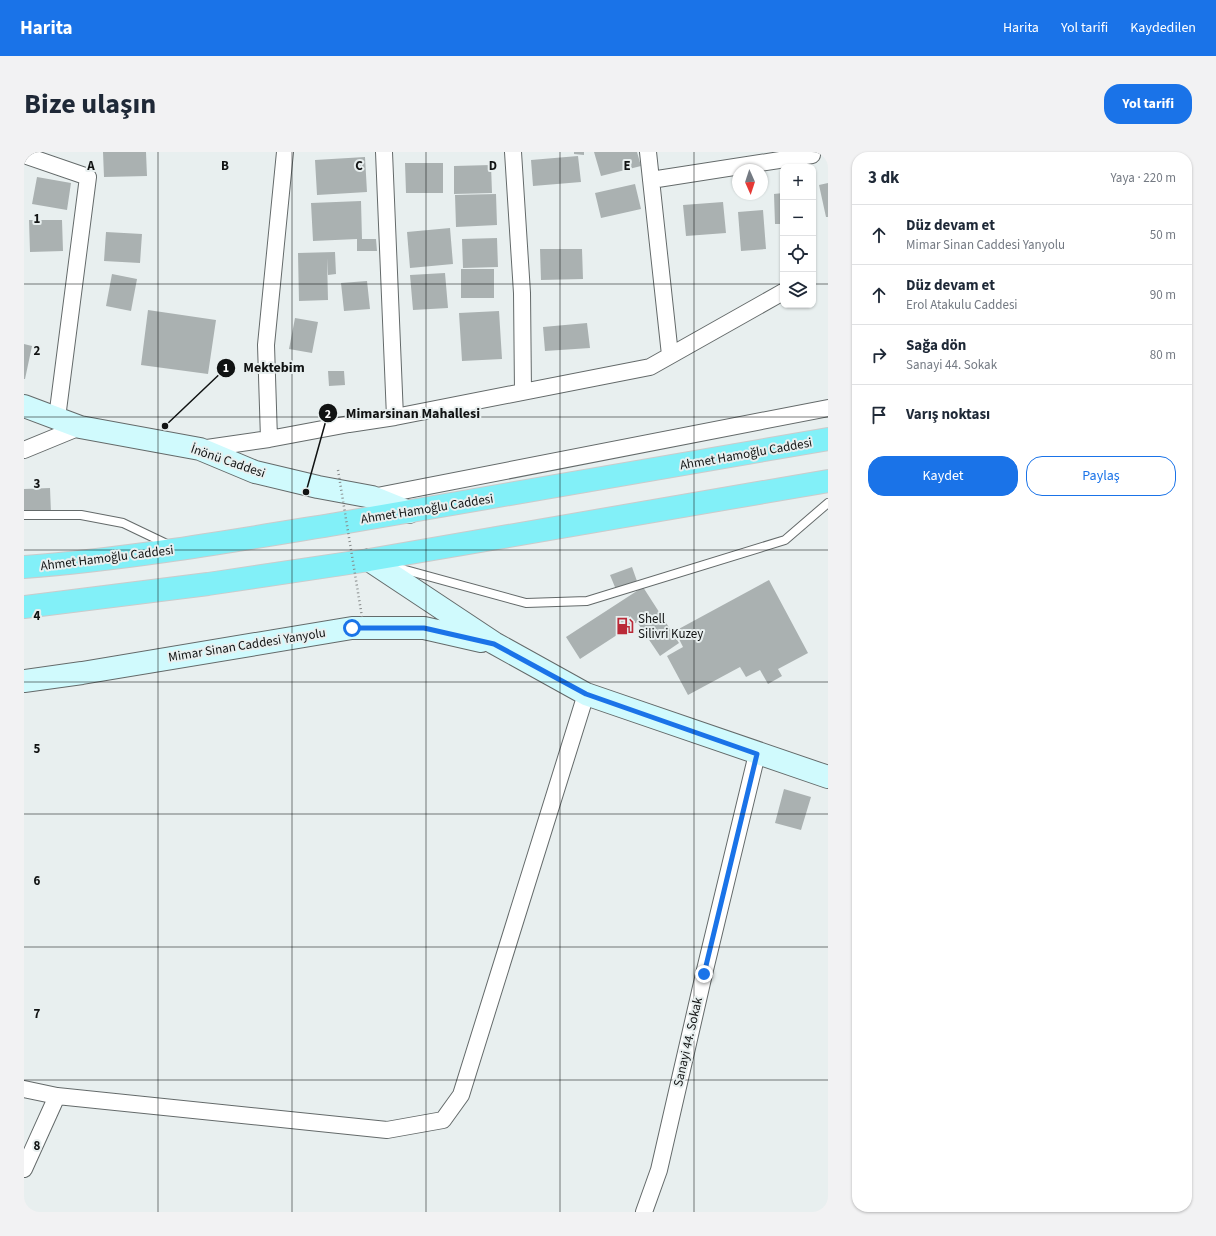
<!DOCTYPE html>
<html lang="tr">
<meta charset="utf-8">
<style>
body{margin:0;font-family:"Source Sans 3",sans-serif;background:#f2f2f3;color:#1f2937}
.controls{position:absolute;right:12px;top:12px;display:grid;overflow:hidden;border-radius:8px;box-shadow:0 1px 3px #0004}
.controls button{width:36px;height:36px;display:grid;place-items:center;padding:0;border:0;border-bottom:1px solid #e0e1e3;background:#fff;color:#1f2937;font:20px sans-serif}
.compass{position:absolute;left:708px;top:12px;width:36px;height:36px;border-radius:50%;background:#fff;box-shadow:0 1px 3px #0004;rotate:177deg}
.stop{position:absolute;width:12px;height:12px;margin:-9px;border:3px solid #1a73e8;border-radius:50%;background:#fff}
.stop.end{background:#1a73e8;border-color:#fff;box-shadow:0 1px 4px #0008}
.list{margin:0;padding:0;list-style:none}
h2{display:flex;justify-content:space-between;align-items:center;height:52px;margin:0;padding:0 16px;font-size:17px}
h2 small{font-size:13px;font-weight:400;color:#747a83}
.list li{display:grid;grid-template-columns:26px 1fr auto;gap:12px;align-items:center;box-sizing:border-box;height:60px;padding:0 16px;border-top:1px solid #e0e1e3}
.list b{display:block;font-size:15px;white-space:nowrap}
.list p{margin:0;font-size:13px;white-space:nowrap;color:#747a83}
.list em{font-size:13px;font-style:normal;color:#747a83}
.actions{display:flex;gap:8px;padding:12px 16px}
.actions a{flex:1;padding:9px 0;border:1px solid #1a73e8;border-radius:16px;text-align:center;font-size:14px;color:#1a73e8}
.actions .main{background:#1a73e8;color:#fff}
.icon{flex:none;width:22px;height:22px;fill:none;stroke:currentColor;stroke-width:2;stroke-linecap:round;stroke-linejoin:round}
.map{position:relative;flex:none;width:804px;height:1060px;overflow:hidden;border-radius:16px}
header{display:flex;align-items:center;gap:24px;box-sizing:border-box;height:56px;padding:0 20px;background:#1a73e8;color:#fff}
header strong{font-size:19px}
nav{display:flex;gap:22px;margin-inline-start:auto;font-size:14px}
.intro{display:flex;align-items:center;justify-content:space-between;box-sizing:border-box;height:96px;padding:0 24px}
h1{margin:0;font-size:28px}
.button{padding:10px 18px;border-radius:16px;background:#1a73e8;color:#fff;font-size:14px;font-weight:700}
main{display:flex;gap:24px;padding:0 24px}
aside{flex:1;background:#fff;border-radius:16px;box-shadow:0 1px 3px #0004}
.map>svg:first-child{display:block}
</style>
<header>
<strong>Harita</strong>
<nav><a>Harita</a><a>Yol tarifi</a><a>Kaydedilen</a></nav>
</header>
<div class="intro"><h1>Bize ulaşın</h1><a class="button">Yol tarifi</a></div>
<main>
<div class="map">
<svg width="804" height="1060" viewBox="0 0 804 1060">
<rect width="100%" height="100%" fill="#e8efef"/>
<path fill="#aab1b1" d="M79,0H122L123,24L80,25Z
M550,0H560V3L550,2Z
M570,0H613L617,14L577,24Z
M554,4L557,30L509,34L507,8Z
M341,5L343,40L293,43L291,8Z
M381,11H419V41H382Z
M467,13L468,41L430,42V14Z
M13,25L47,31L43,58L8,52Z
M804,31V65H802L795,33Z
M611,32L617,57L577,66L571,41Z
M759,41V72H751L750,42Z
M472,42L473,73L432,75L431,43Z
M337,49L338,87H352L353,99H333V87L289,89L287,51Z
M699,50L702,81L662,84L659,53Z
M739,58L742,97L717,99L714,60Z
M5,68H38L39,99L6,100Z
M426,76L429,112L386,116L383,80Z
M82,80L118,82L116,111L80,109Z
M473,86L474,115L439,116L438,87Z
M516,97H558L559,127L517,128Z
M311,100L312,122L304,123L303,106L304,148L275,149L274,101Z
M437,117H470V146H437Z
M421,121L424,156L389,158L386,123Z
M88,122L113,127L107,159L82,154Z
M343,129L346,157L320,159L317,131Z
M124,158L192,168L184,222L117,213Z
M475,159L478,207L438,209L435,161Z
M271,166L294,170L288,201L265,197Z
M563,171L566,196L521,199L519,175Z
M0,192L8,194L1,227H0Z
M304,219H320L321,233L305,234Z
M26,336L27,361H0V337Z
M608,415L614,432L593,440L586,423Z
M745,428L784,501L754,517L758,524L744,532L736,518L722,525L716,515L664,543L643,504L659,495L651,479Z
M619,435L655,491L636,504L613,470L556,507L542,485Z
M760,637L787,645L777,678L751,671Z"/>
<g fill="none" stroke-linecap="round" stroke-linejoin="round">
<g stroke="#646a6a" stroke-width="10">
<path id="service" d="M0,363H57L99,371L145,393
M367,414L502,451L563,449L761,388L804,351"/>
</g>
<g stroke="#646a6a" stroke-width="18">
<path id="minor" d="M360,0L371,265
M489,0L498,141L499,240
M624,0L646,203
M0,3L64,25L33,266
M627,28L788,3
M245,287L242,193L261,0
M176,297L245,287L325,272L371,265L626,215L759,140
M0,298L56,275
M348,345L804,256
M0,937L33,944L363,978L419,968L437,943L562,542
M0,1017L33,944
M620,1060L635,1018L680,822L733,602"/>
</g>
<g stroke="#646a6a" stroke-width="24">
<path id="secondary" d="M0,254L56,275L176,297L231,320L294,335L348,345L385,360
M345,408L470,491L562,542L804,625
M0,529L58,521L328,476H400L457,489"/>
</g>
<g stroke="#cbcbcb" stroke-width="24">
<path id="trunk" d="M0,415C105,407 208,389 312,372C476,345 640,316 804,287
M0,455L184,432L345,408L804,329"/>
</g>
<use href="#service" stroke="#fff" stroke-width="8"/>
<use href="#minor" stroke="#fff" stroke-width="16"/>
<use href="#secondary" stroke="#d0fafd" stroke-width="22"/>
<use href="#trunk" stroke="#82f0f8" stroke-width="22"/>
<path stroke="#878b8b" stroke-width="2.5" stroke-dasharray="1 3" stroke-linecap="butt" d="M314,318L338,465"/>
</g>
<g fill="none" stroke-linecap="round" stroke-linejoin="round">
<path stroke="#1a73e8" stroke-width="5" d="M328,476H400L470,492L562,542L733,602L680,822"/>
</g>
<path fill="none" stroke="#111313" stroke-width="1" stroke-opacity="0.55" d="M134,0V1060M268,0V1060M402,0V1060M536,0V1060M670,0V1060M0,132H759M789,132H804M0,265H804M0,398H804M0,530H804M0,662H804M0,795H804M0,928H804"/>
<defs>
<g id="fuel-bare" transform="scale(1.38)"><path d="M-5.5-6h7V0h2V4h1.3V-2.5L3-4.5l.8-.8L6-3V5H2.5V1h-1V6h-7ZM-4.2-4.7v3.2H.2V-4.7Z" fill="#ba2937" stroke="#e8efef" stroke-width="2.5" paint-order="stroke"/></g>
</defs>
<g fill-rule="evenodd">
<use href="#fuel-bare" x="601" y="474"/>
</g>
<g text-anchor="middle" dominant-baseline="central" stroke-width="4" stroke-linejoin="round" paint-order="stroke">
<g font-size="13" fill="#111313" stroke="#e8efef">
<text transform="translate(722 302) rotate(-10)">Ahmet Hamoğlu Caddesi</text>
<text transform="translate(204 309) rotate(19)">İnönü Caddesi</text>
<text transform="translate(403 357) rotate(-9)">Ahmet Hamoğlu Caddesi</text>
<text transform="translate(83 406) rotate(-7)">Ahmet Hamoğlu Caddesi</text>
<text transform="translate(223 493) rotate(-9)">Mimar Sinan Caddesi Yanyolu</text>
<text transform="translate(664 890) rotate(-77)">Sanayi 44. Sokak</text>
</g>
<g font-size="13" fill="#111313" stroke="#e8efef" text-anchor="start">
<text x="614" y="467">Shell<tspan x="614" dy="15">Silivri Kuzey</tspan></text>
</g>
</g>
<g font-size="13" text-anchor="middle" font-weight="bold" fill="#111313" stroke="#e8efef" stroke-width="4" stroke-linejoin="round" paint-order="stroke">
<text x="67" y="18">A</text>
<text x="201" y="18">B</text>
<text x="335" y="18">C</text>
<text x="469" y="18">D</text>
<text x="603" y="18">E</text>
<text x="13" y="71">1</text>
<text x="13" y="203">2</text>
<text x="13" y="336">3</text>
<text x="13" y="468">4</text>
<text x="13" y="601">5</text>
<text x="13" y="733">6</text>
<text x="13" y="866">7</text>
<text x="13" y="998">8</text>
</g>
<path fill="none" stroke="#111313" stroke-width="1.5" d="M141 274L202 216M282 340L304 261"/>
<g fill="#111313" stroke="#e8efef" stroke-width="1.5">
<circle cx="141" cy="274" r="4"/>
<circle cx="282" cy="340" r="4"/>
<circle cx="202" cy="216" r="10"/>
<circle cx="304" cy="261" r="10"/>
</g>
<g font-size="12" text-anchor="middle" font-weight="bold" fill="#fff">
<text x="202" y="220">1</text>
<text x="304" y="266">2</text>
</g>
<g font-size="14" text-anchor="middle" font-weight="bold" fill="#111313" stroke="#e8efef" stroke-width="4" stroke-linejoin="round" paint-order="stroke">
<text x="250" y="220">Mektebim</text>
<text x="389" y="266">Mimarsinan Mahallesi</text>
</g>
</svg>
<div class="controls">
<button>+</button>
<button>−</button>
<button><svg class="icon" aria-label="locate" viewBox="0 0 24 24"><circle cx="12" cy="12" r="6"/><path d="M12 2v4M12 18v4M2 12h4M18 12h4"/></svg></button>
<button><svg class="icon" aria-label="layers" viewBox="0 0 24 24"><path d="M12 4l9 5-9 5-9-5zM3 14l9 5 9-5"/></svg></button>
</div>
<svg class="compass" viewBox="-18 -18 36 36"><path d="M0-13l5 13h-10z" fill="#e53935"/><path d="M0 13l5-13h-10z" fill="#747a83"/></svg>
<div class="stop" style="left:328px;top:476px"></div>
<div class="stop end" style="left:680px;top:822px"></div>
</div>
<aside>
<h2>3 dk<small>Yaya · 220 m</small></h2>
<ul class="list">
<li><svg class="icon" aria-label="ahead" viewBox="0 0 24 24"><path d="M12 20V5M6 11l6-6 6 6"/></svg><div><b>Düz devam et</b><p>Mimar Sinan Caddesi Yanyolu</p></div><em>50 m</em></li>
<li><svg class="icon" aria-label="ahead" viewBox="0 0 24 24"><path d="M12 20V5M6 11l6-6 6 6"/></svg><div><b>Düz devam et</b><p>Erol Atakulu Caddesi</p></div><em>90 m</em></li>
<li><svg class="icon" aria-label="right" viewBox="0 0 24 24"><path d="M7 20v-9h11M14 6l5 5-5 5"/></svg><div><b>Sağa dön</b><p>Sanayi 44. Sokak</p></div><em>80 m</em></li>
<li><svg class="icon" aria-label="arrive" viewBox="0 0 24 24"><path d="M6 21V4h12l-3 4 3 4H6"/></svg><div><b>Varış noktası</b></div></li>
</ul>
<div class="actions"><a class="main">Kaydet</a><a>Paylaş</a></div>
</aside>
</main>
